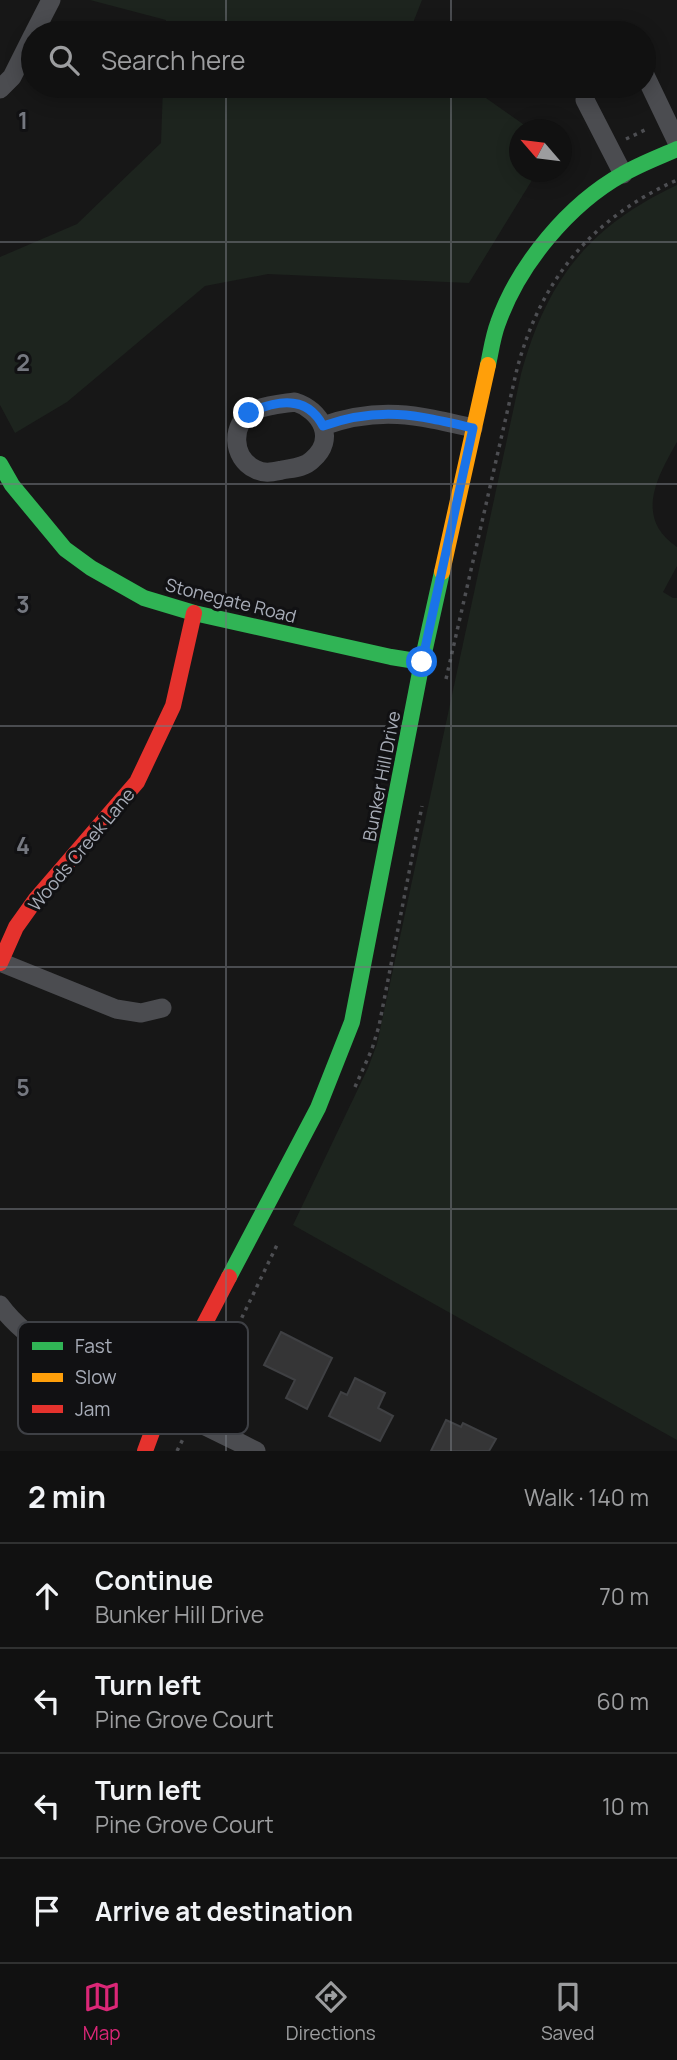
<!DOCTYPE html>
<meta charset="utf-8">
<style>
body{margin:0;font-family:Manrope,sans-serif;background:#1a1a1a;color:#f1f3f6}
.compass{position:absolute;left:509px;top:119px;width:63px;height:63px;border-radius:50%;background:#111;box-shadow:0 4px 18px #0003;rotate:298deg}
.stop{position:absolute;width:21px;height:21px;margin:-16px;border:5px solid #1a73e8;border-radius:50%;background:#fff}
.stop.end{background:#1a73e8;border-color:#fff;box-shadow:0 2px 7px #0008}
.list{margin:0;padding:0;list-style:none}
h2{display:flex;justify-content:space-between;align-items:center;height:91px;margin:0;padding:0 28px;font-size:30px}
h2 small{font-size:23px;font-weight:400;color:#9c9d9f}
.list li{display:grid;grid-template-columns:46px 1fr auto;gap:21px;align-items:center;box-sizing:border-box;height:105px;padding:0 28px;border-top:2px solid #303131}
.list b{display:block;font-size:26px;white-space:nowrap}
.list p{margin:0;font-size:23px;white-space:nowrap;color:#9c9d9f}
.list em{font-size:23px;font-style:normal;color:#9c9d9f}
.icon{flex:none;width:38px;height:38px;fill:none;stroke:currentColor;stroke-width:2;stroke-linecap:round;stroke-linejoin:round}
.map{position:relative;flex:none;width:677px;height:1451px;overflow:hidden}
.search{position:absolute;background:#111;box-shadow:0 4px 18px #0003;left:21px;right:21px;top:21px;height:77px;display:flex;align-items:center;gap:18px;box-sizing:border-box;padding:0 24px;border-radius:38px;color:#9c9d9f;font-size:26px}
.sheet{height:511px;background:#111}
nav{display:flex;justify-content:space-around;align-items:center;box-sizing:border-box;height:98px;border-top:2px solid #303131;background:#111;font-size:19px;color:#9c9d9f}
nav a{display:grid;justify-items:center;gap:4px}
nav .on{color:#db2777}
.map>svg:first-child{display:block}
</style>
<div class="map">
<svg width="677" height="1451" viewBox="0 0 677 1451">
<rect width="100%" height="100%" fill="#171717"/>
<path fill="#1d241e" d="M90,0H422L409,33H166V20Z
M163,86H469L530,129L520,130V172H537L469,283L268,274L205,286L67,402L15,433L0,405V257L77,224L161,143Z
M677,185V442C657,477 634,518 677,547V566L663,592L673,598H677V1440L293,1225L368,1068L377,1044L521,374C547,280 588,227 677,185Z"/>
<path fill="#353536" stroke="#3f4043" stroke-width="2" d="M281,1332L332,1358L307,1409L286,1398L295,1380L264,1365Z
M355,1378L385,1393L378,1408L393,1416L380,1441L329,1416L341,1392L347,1395Z
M446,1420L461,1427L463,1423L496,1439L489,1451H431Z"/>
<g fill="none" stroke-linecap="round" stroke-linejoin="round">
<path stroke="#4d4e52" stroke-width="3.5" stroke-dasharray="3.5 5" stroke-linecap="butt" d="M626,139L647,129
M446,679L517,369C541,279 592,218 677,180
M355,1087L372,1049L379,1026L422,806
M201,1402L277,1245
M177,1451L184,1437"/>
<path stroke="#4b4c50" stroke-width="19" d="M34,33L51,0
M644,73L677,142
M587,86L585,100L623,174
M0,89L12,77L33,35
M295,402C321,410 337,439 312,460C304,468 292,468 282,470C272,472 264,474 255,469C232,458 230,424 253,411C265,405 281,404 295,402Z
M323,426C380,406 417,415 473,428
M0,962L116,1009L141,1013L162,1008
M0,1305C35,1353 107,1380 159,1404C192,1419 224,1435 256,1451"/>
<path stroke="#30b455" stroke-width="16" d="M488,365C491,351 493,336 498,323C519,264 569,204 623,174C640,164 659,157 677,149
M0,464L12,485L65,549L91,568L144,598L194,613L391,657L422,662
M229,1277L318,1108L352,1022L422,662L442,572"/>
<path stroke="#ff9f0a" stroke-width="16" d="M442,572L488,365"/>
<path stroke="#e5322d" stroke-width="16" d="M0,963L16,927L36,899L137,782L173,706L194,613
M145,1451L162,1405L229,1277"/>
</g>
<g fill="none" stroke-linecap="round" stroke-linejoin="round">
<path stroke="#1a73e8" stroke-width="9" d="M249,413C277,400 307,395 323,426C380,406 417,415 473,428L422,662"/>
</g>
<path fill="none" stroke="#757880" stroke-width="2" stroke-opacity="0.55" d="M226,0V33M451,0V33M226,86V1451M451,86V1451M0,242H677M0,484H677M0,726H677M0,967H677M0,1209H677"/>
<g text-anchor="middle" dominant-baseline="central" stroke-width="6" stroke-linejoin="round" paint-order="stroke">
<g font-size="18" fill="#a8adb8" stroke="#111113">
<text transform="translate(231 600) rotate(14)">Stonegate Road</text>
<text transform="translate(381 776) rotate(-79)">Bunker Hill Drive</text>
<text transform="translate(81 849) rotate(-50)">Woods Creek Lane</text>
</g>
</g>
<rect x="18" y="1322" width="230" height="112" rx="10" fill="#111113" stroke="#3e4045" stroke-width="2"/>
<rect x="32" y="1342" width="31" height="8" fill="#30b455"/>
<rect x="32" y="1373" width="31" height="9" fill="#ff9f0a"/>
<rect x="32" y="1405" width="31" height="8" fill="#e5322d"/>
<g font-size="19" fill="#a8adb8">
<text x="75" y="1353">Fast</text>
<text x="75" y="1384">Slow</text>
<text x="75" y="1416">Jam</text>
</g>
<g font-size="23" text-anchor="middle" font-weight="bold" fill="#757880" stroke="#111113" stroke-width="6" stroke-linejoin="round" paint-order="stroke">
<text x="23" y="129">1</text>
<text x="23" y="371">2</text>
<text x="23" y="613">3</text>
<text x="23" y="854">4</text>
<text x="23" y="1096">5</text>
</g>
</svg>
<svg class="compass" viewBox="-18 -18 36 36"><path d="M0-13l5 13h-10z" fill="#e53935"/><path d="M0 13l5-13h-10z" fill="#9c9d9f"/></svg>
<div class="stop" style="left:422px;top:662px"></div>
<div class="stop end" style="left:249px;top:413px"></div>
<div class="search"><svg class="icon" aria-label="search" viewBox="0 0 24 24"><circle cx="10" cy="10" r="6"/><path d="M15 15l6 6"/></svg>Search here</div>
</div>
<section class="sheet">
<h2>2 min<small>Walk · 140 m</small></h2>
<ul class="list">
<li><svg class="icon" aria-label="ahead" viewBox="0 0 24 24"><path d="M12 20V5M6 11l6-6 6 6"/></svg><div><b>Continue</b><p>Bunker Hill Drive</p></div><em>70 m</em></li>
<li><svg class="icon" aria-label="left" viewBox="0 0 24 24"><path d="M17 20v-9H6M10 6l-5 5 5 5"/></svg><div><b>Turn left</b><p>Pine Grove Court</p></div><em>60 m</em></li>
<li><svg class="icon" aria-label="left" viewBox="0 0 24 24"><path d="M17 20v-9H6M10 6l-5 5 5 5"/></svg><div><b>Turn left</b><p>Pine Grove Court</p></div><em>10 m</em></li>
<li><svg class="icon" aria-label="arrive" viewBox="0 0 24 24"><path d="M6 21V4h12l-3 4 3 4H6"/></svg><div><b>Arrive at destination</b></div></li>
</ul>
</section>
<nav>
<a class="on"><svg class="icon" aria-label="map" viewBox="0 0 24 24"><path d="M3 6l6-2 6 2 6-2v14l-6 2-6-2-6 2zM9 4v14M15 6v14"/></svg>Map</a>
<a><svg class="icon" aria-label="directions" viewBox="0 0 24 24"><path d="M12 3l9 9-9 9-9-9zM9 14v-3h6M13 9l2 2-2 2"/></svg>Directions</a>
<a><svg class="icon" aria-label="saved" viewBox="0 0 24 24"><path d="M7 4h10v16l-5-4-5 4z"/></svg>Saved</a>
</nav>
